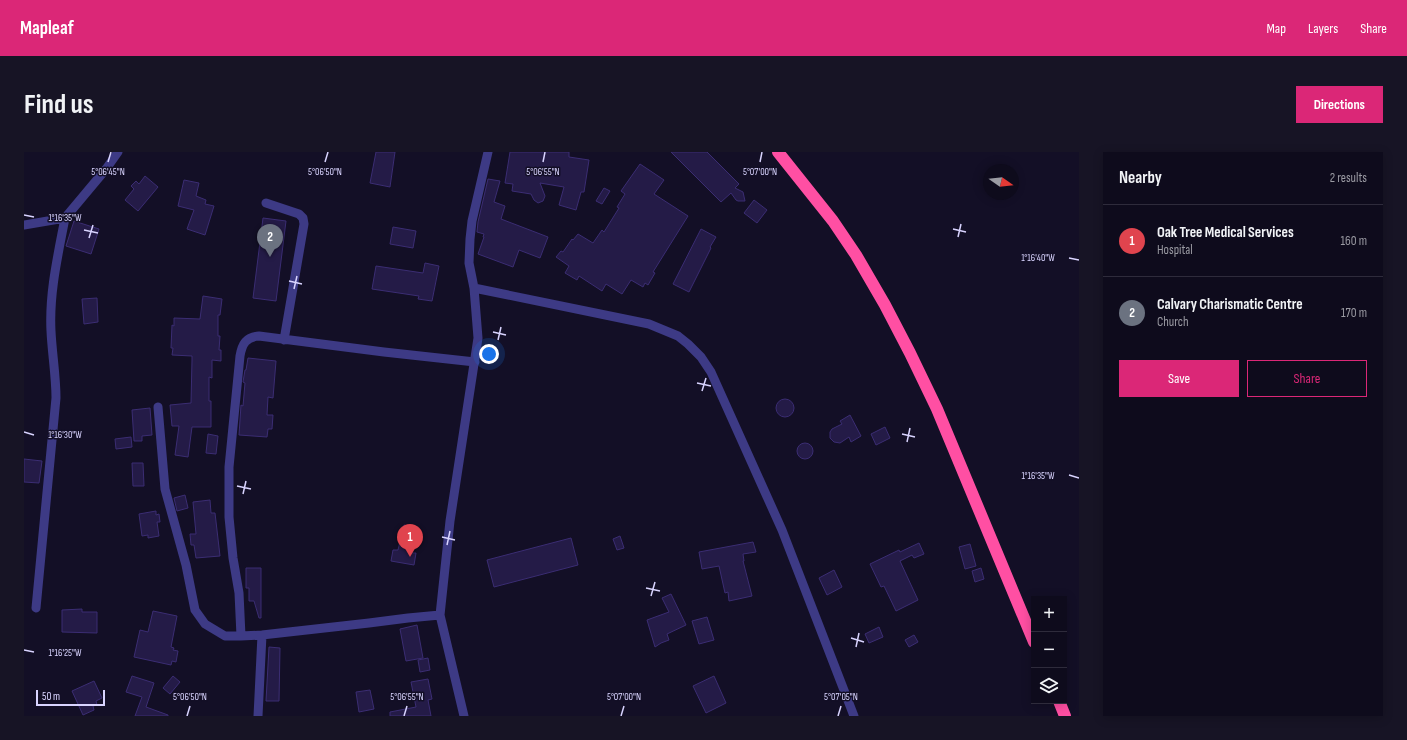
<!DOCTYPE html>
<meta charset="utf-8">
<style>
body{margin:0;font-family:"Sofia Sans Condensed",sans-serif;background:#171425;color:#f1f3f6}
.controls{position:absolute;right:12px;bottom:12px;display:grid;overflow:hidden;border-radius:0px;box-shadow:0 2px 10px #0003}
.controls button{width:36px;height:36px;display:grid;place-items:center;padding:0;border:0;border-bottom:1px solid #2e2b3b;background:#0e0b1c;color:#f1f3f6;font:20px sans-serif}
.compass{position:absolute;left:959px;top:12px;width:36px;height:36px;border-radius:50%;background:#0e0b1c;box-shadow:0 2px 10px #0003;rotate:104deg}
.scale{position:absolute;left:12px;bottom:10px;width:69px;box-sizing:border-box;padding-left:4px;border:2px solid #d9d4ff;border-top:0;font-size:11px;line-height:14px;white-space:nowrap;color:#d9d4ff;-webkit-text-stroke:3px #130f26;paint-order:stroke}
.you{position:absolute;left:465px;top:202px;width:14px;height:14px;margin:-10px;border:3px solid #fff;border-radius:50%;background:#1a73e8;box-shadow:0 0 0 6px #1a73e833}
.badge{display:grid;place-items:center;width:26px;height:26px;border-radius:50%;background:#db2777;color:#fff;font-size:13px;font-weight:700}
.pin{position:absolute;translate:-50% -33px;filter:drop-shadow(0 1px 2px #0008)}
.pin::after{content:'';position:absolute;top:21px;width:14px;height:12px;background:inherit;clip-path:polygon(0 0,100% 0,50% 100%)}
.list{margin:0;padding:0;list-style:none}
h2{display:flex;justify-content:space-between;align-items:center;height:52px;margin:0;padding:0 16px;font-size:17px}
h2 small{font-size:13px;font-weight:400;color:#9b9ba3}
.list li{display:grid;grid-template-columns:26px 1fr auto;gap:12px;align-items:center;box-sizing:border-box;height:72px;padding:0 16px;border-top:1px solid #2e2b3b}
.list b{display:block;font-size:15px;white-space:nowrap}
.list p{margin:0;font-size:13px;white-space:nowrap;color:#9b9ba3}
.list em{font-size:13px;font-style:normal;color:#9b9ba3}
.actions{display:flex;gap:8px;padding:12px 16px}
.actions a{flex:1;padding:9px 0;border:1px solid #db2777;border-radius:0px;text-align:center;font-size:14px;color:#db2777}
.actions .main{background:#db2777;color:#fff}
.icon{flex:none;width:22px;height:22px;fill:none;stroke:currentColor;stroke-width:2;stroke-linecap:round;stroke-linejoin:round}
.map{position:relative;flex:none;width:1055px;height:564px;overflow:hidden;border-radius:0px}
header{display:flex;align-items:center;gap:24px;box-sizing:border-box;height:56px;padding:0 20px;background:#db2777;color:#fff}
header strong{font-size:19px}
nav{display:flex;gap:22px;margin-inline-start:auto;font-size:14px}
.intro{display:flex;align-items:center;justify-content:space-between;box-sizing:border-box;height:96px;padding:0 24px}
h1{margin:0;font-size:28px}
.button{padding:10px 18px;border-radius:0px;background:#db2777;color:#fff;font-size:14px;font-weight:700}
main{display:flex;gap:24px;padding:0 24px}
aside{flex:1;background:#0e0b1c;border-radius:0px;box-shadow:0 2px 10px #0003}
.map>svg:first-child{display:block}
</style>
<header>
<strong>Mapleaf</strong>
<nav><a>Map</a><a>Layers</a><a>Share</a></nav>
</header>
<div class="intro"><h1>Find us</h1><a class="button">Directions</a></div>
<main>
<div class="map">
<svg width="1055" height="564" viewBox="0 0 1055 564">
<rect width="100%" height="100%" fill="#130f26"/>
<path fill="#241b47" stroke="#3b2d73" d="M352,0H371L366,35L346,31Z
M486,0H545V5L565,8L560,40H557L552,58L535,53L540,35L516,31L521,44L519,49L514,51L510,48L507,42L488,39L489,32L481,31Z
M647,0H683L715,32L711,36L719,40L721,49H714L712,48L707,41L697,50Z
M616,12L640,28L630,42L664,64L629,120L631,121L624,133L621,131L619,135L607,128L598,142L582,132L578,139L555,124L553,128L541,121L545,114L532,105L537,99L539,100L548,87L549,88L554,82L569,91L578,78L580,80L595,56L593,55L601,42L597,39Z
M121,24L134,35L114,59L101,48L110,37L107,34L112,29L115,32Z
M464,27L476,29L470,50L481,54L477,67L524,85L516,106L495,98L489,115L454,102L460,85H459L460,82L453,80L454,70Z
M160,28L175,31L172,44L182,48L181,52L190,54L181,83L163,77L170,58L154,54Z
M580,36L586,39L578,52L572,49Z
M730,48L743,58L733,71L720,61Z
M239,66L262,69L252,149L229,146Z
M50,69L75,77L67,102L42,94Z
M369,75L392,79L389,96L366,92Z
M677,77L692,85L686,95L687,96L665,140L649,132Z
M401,111L415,114L408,149L394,147L395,144L348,137L352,114L399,121Z
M179,144L198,147L196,163H194V184H196L195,198H197V209L188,208V226L185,225V249H187V275H168L164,305L151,303L155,274H148L146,253L167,251L168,208V204L148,203L149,196H147L148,173L150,174V166L176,167Z
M73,146L74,170L60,172L58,147Z
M224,206L252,209L249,246L244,245L243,263H249L248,277H244L243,285L215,283L217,253L219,254L221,231L219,230L221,218H222Z
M752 256a9 9 0 1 1 18 0a9 9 0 1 1-18 0Z
M126,256L128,283L118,284V289H110L108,258Z
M826,263L837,284L827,290L825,285L816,291L810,290L806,286V280L808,277L818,272L816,269Z
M861,275L866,286L852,293L847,282Z
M184,282L194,284L192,302L182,301Z
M107,285L108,295L92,297L91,287Z
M773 299a8 8 0 1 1 16 0a8 8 0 1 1-16 0Z
M0,307L18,309L15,331L0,330Z
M108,311H119L120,334H109Z
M161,343L164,356L153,359L150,346Z
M186,348L187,361H191L196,404L172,406L170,393H167L166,382H172L169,350Z
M132,359V363L135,362L136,370H133L135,384L124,386V383L118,384L115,362Z
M380,373L389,375L388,383L392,384L388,401H392L390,413L367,409L369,398H374Z
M596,384L600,396L593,398L589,387Z
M547,386L554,413L470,435L463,408Z
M729,390L732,400L719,402L720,409H719L728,444L705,449L704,440L701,441L695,414L678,417L675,400Z
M895,391L900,402L890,406L888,403L876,409L894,448L872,459L860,434L857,435L846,412L875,398L876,400Z
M946,392L952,414L941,417L935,395Z
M222,416H237V466H235L230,449H225V436H222Z
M957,416L960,427L951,430L948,419Z
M810,418L818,435L803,443L795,426Z
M647,442L662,473L643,482L645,488L637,491L631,495L623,468L645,460L638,446Z
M58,457V460H73V481L38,480V458Z
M129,459L153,464L147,495L150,496L149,498L154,499L152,510L148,509L147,513L110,505L116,478L124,480Z
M683,465L690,488L675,492L668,469Z
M393,473L399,506L382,509L376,477Z
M855,475L859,485L845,491L841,482Z
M890,483L894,490L885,495L881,488Z
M245,495L256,496L255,549H242Z
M404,506L406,518L396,520L394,508Z
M108,524L130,531L122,555L144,563V564H111L118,545L102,540Z
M149,524L156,530L146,542L139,536Z
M690,524L702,551L682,561L669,534Z
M404,527L408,547L404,548L407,564H366V560L392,555L387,530Z
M70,529L78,546L72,549L73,553L69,554L70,558L59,563L48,539Z
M346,538L350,557L335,560L332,540Z"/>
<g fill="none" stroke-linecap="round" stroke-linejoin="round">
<path stroke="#3d3a85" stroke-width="9" d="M242,51L275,62L279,66L280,72L260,188
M0,73L41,66L82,17L94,0
M450,136L625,172L654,184L664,192L677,205L687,220L758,378L830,564
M134,255L141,337L162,413L171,458L181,472L201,484H217L238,483L345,471L384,466L416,463
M12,456L32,246C32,224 28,201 27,179C25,141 34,103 41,66
M217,484L215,441L209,406L205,365V315L216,204C218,192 222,185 235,184L360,200L451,210
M234,564L238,483
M440,564L416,463L426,369L454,186L450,136L445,111L446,87L448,69L464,0"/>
<path stroke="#ff4fa3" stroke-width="12" d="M754,0L809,69L832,103L861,153L886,201L913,257L1010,490
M1035,549L1041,564"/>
</g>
<path fill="none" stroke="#d9d4ff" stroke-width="1.5" d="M84,10L87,0M301,10L304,0M519,10L521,0M736,10L738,0M0,63L10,65M929,77L942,80M60,78L74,81M934,85L937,72M65,86L69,73M1045,106L1055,108M265,129L278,132M270,137L273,124M469,180L482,183M474,188L477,175M673,231L687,234M678,239L682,226M0,280L10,283M878,282L891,285M883,290L886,276M1045,323L1055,326M213,334L227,337M219,342L222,329M418,385L431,388M423,393L426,379M622,436L636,439M627,444L631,430M827,486L840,490M832,495L835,481M0,498L10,500M163,564L166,554M380,564L383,554M597,564L600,554M814,564L817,554"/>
<g font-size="10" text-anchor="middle" fill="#d9d4ff" stroke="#130f26" stroke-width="3" stroke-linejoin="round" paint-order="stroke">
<text x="84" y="23">5°06'45"N</text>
<text x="301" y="23">5°06'50"N</text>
<text x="519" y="23">5°06'55"N</text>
<text x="736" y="23">5°07'00"N</text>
<text x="41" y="69">1°16'35"W</text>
<text x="1014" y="109">1°16'40"W</text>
<text x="41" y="286">1°16'30"W</text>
<text x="1014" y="327">1°16'35"W</text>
<text x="41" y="504">1°16'25"W</text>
<text x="166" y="548">5°06'50"N</text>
<text x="383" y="548">5°06'55"N</text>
<text x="600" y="548">5°07'00"N</text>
<text x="817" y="548">5°07'05"N</text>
</g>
</svg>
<div class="controls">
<button>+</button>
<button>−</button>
<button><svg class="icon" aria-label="layers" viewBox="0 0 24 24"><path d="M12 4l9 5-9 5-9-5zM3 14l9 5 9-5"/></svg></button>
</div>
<svg class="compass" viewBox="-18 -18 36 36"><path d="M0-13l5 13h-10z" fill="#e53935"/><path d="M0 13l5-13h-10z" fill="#9b9ba3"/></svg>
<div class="scale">50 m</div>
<div class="you"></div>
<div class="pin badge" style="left:386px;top:405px;background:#e0444e">1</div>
<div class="pin badge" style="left:246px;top:105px;background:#6b7280">2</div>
</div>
<aside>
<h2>Nearby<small>2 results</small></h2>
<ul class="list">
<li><span class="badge" style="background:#e0444e">1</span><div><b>Oak Tree Medical Services</b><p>Hospital</p></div><em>160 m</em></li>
<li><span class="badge" style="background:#6b7280">2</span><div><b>Calvary Charismatic Centre</b><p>Church</p></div><em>170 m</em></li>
</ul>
<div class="actions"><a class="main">Save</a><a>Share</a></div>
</aside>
</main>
